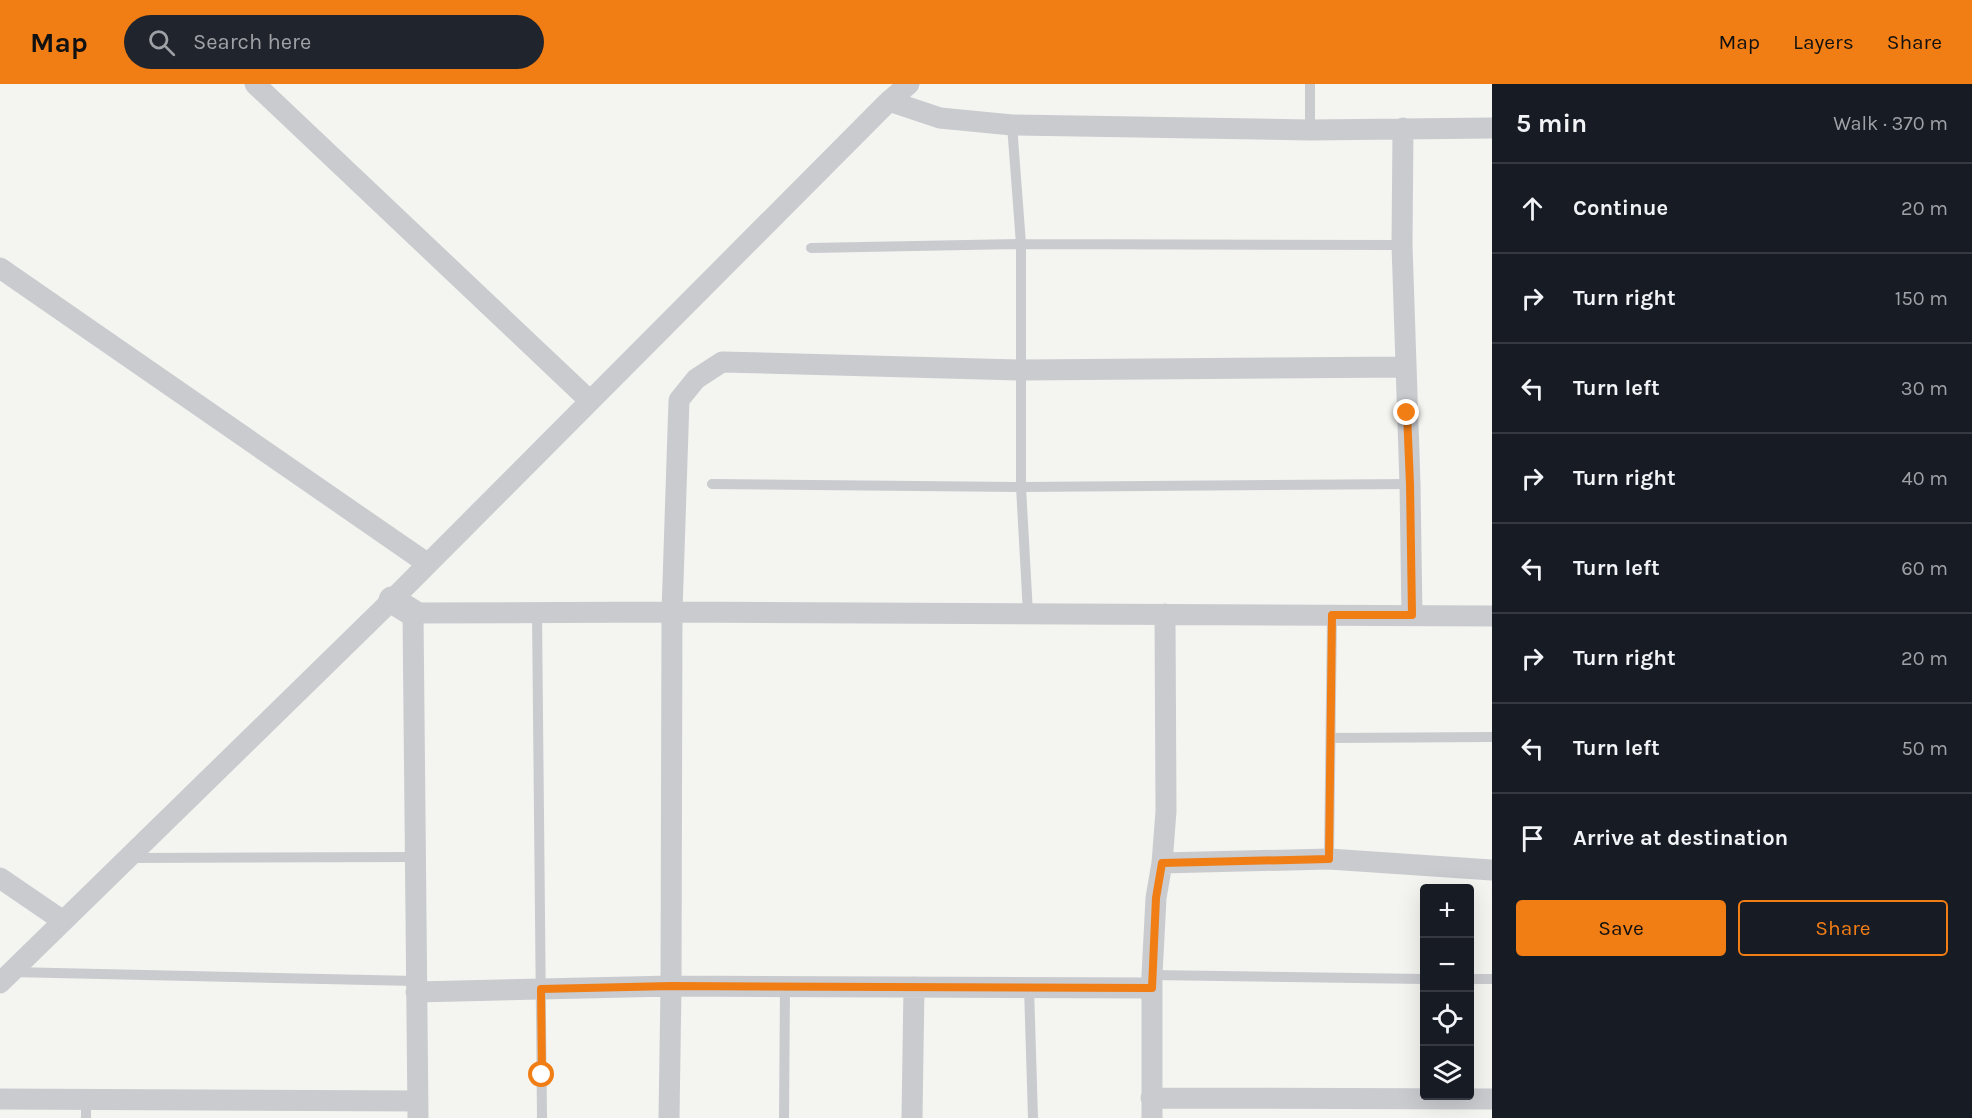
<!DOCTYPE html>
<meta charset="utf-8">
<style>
body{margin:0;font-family:Karla,sans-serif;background:#20242c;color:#f1f3f6}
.controls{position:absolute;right:18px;bottom:18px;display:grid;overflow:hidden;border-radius:6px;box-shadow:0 6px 24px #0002}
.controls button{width:54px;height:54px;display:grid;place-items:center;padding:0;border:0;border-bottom:2px solid #363941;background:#171b24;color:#f1f3f6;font:30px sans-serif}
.stop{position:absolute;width:18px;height:18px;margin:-14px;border:4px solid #f17d15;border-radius:50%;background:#fff}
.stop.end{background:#f17d15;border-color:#fff;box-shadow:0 2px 6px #0008}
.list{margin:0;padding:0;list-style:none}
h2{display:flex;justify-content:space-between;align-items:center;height:78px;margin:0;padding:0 24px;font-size:26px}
h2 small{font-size:20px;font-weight:400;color:#9ea1a6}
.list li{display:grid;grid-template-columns:39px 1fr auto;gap:18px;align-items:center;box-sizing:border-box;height:90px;padding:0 24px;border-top:2px solid #363941}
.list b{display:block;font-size:22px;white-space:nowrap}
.list em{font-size:20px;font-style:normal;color:#9ea1a6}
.actions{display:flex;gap:12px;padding:18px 24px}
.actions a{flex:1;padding:14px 0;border:2px solid #f17d15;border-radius:6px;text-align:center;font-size:21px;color:#f17d15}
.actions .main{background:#f17d15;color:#111}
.icon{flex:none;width:33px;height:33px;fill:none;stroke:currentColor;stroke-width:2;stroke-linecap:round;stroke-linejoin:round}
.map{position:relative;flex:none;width:1492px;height:1034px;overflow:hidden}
header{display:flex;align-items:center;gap:36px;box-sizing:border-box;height:84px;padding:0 30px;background:#f17d15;color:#111}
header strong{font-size:28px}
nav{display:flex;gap:33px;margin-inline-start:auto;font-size:21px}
.search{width:420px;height:54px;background:#20242c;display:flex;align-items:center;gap:15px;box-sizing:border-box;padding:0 21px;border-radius:33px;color:#9ea1a6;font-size:22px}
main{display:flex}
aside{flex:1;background:#171b24}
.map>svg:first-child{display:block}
</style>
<header>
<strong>Map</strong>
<div class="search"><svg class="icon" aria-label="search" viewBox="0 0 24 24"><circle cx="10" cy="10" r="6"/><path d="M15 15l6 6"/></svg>Search here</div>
<nav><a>Map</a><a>Layers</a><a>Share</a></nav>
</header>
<main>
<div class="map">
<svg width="1492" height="1034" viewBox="0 0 1492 1034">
<rect width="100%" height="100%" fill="#f4f5f1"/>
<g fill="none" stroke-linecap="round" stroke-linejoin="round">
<path stroke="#c9cbcf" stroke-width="10" d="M1310,0V46
M1012,41L1021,160V403L1028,529
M811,164L1021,160L1402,161
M712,400L1021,403L1410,400
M537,529L542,1034
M1331,654L1492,653
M130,774L415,773
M1329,775L1332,531
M11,888L416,897
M1152,891L1424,895
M1470,895H1492
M1029,903L1033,1034
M86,1034V1015
M784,1034L785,903"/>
<path stroke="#c9cbcf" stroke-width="21" d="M255,0L590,317
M889,17L940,34L1012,41L1310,46L1492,44
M1403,44L1402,161L1410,400L1412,531
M0,184L428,480
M1162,779L1329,775L1492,786
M0,794L63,837
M0,899L392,516L889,17L909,0
M416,908L671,902L1152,904
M1151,1014L1492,1015
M0,1015L418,1017
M418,1034L413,529L672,528L1492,532
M669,1034L671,902L672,528L679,316L696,295L722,278L1022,286L1405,283
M912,1034L914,903
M1152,1034V891L1156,814L1162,779L1166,727L1165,530"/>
<path stroke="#c9cbcf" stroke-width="27" d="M392,516L413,529"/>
</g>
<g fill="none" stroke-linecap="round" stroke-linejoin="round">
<path stroke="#f17d15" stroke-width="8" d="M542,991L541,905L671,902L1152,904L1156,814L1162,779L1329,775L1332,531H1412L1410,400L1407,329"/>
</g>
</svg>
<div class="controls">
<button>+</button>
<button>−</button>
<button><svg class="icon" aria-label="locate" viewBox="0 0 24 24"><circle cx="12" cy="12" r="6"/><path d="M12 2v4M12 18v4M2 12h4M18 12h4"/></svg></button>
<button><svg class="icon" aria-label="layers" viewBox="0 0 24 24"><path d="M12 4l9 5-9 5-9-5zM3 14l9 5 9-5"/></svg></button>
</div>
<div class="stop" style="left:542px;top:991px"></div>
<div class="stop end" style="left:1407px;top:329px"></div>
</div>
<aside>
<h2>5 min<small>Walk · 370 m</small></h2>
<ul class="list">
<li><svg class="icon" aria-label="ahead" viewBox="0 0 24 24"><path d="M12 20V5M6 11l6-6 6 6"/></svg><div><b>Continue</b></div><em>20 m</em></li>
<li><svg class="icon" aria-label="right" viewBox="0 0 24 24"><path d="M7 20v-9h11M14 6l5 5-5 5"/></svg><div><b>Turn right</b></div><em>150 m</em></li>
<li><svg class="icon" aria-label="left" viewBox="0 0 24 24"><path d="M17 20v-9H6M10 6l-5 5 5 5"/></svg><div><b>Turn left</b></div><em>30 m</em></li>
<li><svg class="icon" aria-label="right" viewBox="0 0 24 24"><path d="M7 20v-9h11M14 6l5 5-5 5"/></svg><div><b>Turn right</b></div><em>40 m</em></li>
<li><svg class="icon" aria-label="left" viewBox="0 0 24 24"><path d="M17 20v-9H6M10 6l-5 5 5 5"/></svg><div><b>Turn left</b></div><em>60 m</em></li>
<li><svg class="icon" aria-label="right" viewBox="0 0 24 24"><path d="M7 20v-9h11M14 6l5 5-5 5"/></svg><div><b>Turn right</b></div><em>20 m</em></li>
<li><svg class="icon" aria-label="left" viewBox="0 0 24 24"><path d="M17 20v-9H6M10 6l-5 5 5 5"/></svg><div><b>Turn left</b></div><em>50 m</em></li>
<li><svg class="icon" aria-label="arrive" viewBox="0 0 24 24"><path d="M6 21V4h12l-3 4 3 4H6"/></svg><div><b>Arrive at destination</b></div></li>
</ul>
<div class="actions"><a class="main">Save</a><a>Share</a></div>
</aside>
</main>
